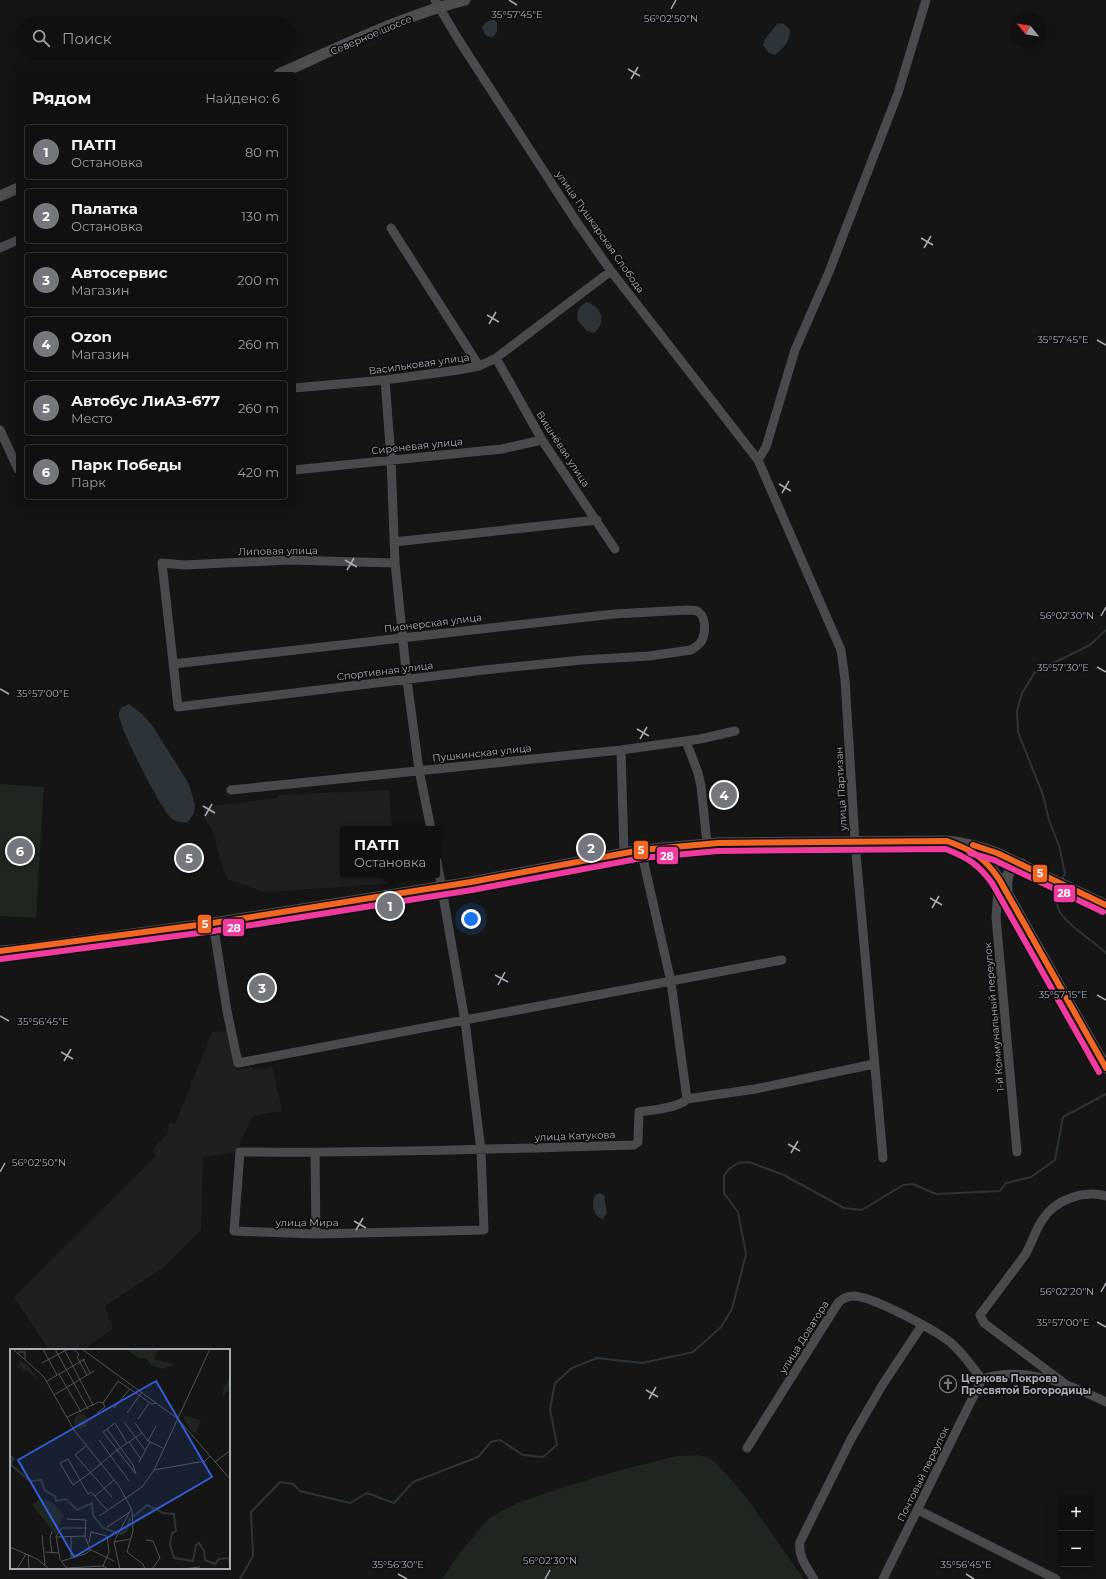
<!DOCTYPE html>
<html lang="ru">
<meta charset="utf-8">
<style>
body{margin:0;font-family:Montserrat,sans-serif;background:#191919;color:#f1f3f6}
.controls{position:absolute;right:12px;bottom:12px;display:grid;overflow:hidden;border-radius:4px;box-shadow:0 4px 16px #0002}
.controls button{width:36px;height:36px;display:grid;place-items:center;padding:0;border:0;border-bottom:1px solid #303030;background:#101010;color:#f1f3f6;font:20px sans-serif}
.compass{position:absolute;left:1010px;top:12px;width:36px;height:36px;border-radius:50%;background:#101010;box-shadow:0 4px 16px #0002;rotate:300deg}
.you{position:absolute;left:471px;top:919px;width:14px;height:14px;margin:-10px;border:3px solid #fff;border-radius:50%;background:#1a73e8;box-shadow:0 0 0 6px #1a73e833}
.badge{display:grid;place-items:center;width:26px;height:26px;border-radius:50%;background:#74777d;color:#fff;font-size:13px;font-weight:700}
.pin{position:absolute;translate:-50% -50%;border:2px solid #fff;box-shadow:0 1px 4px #0006}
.popup{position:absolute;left:340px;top:826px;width:100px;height:52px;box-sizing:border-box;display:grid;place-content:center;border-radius:4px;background:#101010;filter:drop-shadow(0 1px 3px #0005);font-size:13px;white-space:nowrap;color:#9c9d9f}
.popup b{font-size:15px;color:#f1f3f6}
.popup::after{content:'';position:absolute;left:50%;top:100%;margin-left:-8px;border:8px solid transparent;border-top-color:#101010}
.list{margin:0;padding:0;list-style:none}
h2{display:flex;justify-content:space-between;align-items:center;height:52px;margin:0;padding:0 16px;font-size:17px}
h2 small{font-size:13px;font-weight:400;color:#9c9d9f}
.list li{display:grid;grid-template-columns:26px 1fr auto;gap:12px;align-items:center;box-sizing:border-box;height:56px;margin:0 8px 8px;padding:0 8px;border:1px solid #303030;border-radius:4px}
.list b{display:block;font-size:15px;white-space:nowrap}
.list p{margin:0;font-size:13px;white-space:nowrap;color:#9c9d9f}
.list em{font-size:13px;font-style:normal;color:#9c9d9f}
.icon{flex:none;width:22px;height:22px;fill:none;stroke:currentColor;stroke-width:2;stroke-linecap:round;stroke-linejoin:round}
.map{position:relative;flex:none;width:1106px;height:1579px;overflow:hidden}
.search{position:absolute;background:#101010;box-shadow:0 4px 16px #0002;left:16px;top:16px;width:280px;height:44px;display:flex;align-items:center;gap:10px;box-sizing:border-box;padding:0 14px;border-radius:22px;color:#9c9d9f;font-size:15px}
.panel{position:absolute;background:#101010;box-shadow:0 4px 16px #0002;left:16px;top:72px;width:280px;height:436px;border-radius:4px}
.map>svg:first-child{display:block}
</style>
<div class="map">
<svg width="1106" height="1579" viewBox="0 0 1106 1579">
<rect width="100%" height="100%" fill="#151515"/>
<path fill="#1f1f21" d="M389,790L392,829H343V875H395L396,883L265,892L228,879L221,864L215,838L211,828L204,818V807L277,798V795Z
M227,1031L236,1070L252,1067L253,1070L272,1067L282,1111L253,1116L235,1152L203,1157L201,1230L164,1267L105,1306L113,1328L84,1350H49L14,1297L155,1157L153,1149L167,1134L169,1122L175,1124L212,1032Z"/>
<path fill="#1f251f" d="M0,784L44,787L36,918L0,916Z
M699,1455L710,1458L717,1464L743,1493L804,1579H442L458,1555L488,1519L517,1503L564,1487L621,1470L677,1456Z"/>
<path fill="#2c3439" d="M493,19L497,22V32L493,37C485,37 484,33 482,27L485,23Z
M778,23L784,24L790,30C790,41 784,48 775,55L769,53L763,45L765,39Z
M587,302C602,307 607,322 594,333L587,331L578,321C576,312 578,307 587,302Z
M129,704L142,714L152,725L189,784L195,805L194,813L188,822C181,823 177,823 171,818C160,807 119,728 119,714C119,712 120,710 121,708Z
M600,1193L604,1195L607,1213L603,1219C593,1217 591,1203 595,1195Z"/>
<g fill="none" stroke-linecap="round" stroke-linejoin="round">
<path stroke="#2c3439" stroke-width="2" d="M1062,881L1065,873L1059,846L1049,820L1043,795L1018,732L1017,711L1022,693L1035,672L1090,645L1106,630
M1060,887C1058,894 1055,902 1058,908C1063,923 1094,941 1106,953
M240,1579L253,1556L251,1512L280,1482L293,1484L300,1491L350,1503L367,1493L394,1503L413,1482L478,1457L491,1442L500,1440L523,1455L543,1457L557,1445L550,1409L555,1383L572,1368L597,1358L642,1363L693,1352L721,1327L732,1309L746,1254L738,1212L724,1193V1176L729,1169L738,1163L749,1162L784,1175L844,1208L862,1210L903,1185L913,1184L936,1194L1000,1191L1006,1183L1031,1177L1055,1160L1063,1117L1106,1094"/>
<path stroke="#494a4d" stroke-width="9" d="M435,0L458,39L578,224L611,271L758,460L841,650L845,680L855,842L883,1158
M391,228L479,366
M0,248L18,240
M496,358L542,440L615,549
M385,380L391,459L395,563L407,680L419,770L431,829
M294,388L385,380L458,370L479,366L496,358L611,271
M0,430L18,469
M758,460L766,447L795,350L829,272L898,93L926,0
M294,470L502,449L542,440
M394,542L597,520
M173,664L614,614L687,610C690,610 694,610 697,611C706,615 706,632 702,640C700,645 695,647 691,650L649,656L582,660L484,670L178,707L162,563L184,565L289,560L395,563
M686,741L698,773L701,786L707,843
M621,750L624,853
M231,790L621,750L700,739L735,731
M641,850L671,982L687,1099
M437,861L465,1021L481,1150L484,1230L316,1234L234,1231L240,1152C371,1153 503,1149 634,1145L638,1142L639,1112C652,1110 679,1108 687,1099L755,1089L874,1064
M999,879L996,917L1017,1152
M213,923L227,1011L238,1063L782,960
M315,1153L316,1234
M982,1379C1024,1365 1069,1384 1106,1402
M1064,1383L984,1323L980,1315L1025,1255C1032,1243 1035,1230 1043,1219C1056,1199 1084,1190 1106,1196
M747,1448L838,1303C842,1299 847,1296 854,1296C874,1297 933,1329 950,1342C962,1352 972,1367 982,1379
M918,1510L1056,1579
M814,1579C806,1566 798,1557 800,1542L851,1439L883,1384L922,1325
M883,1579L982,1379"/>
<path stroke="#4c4d4f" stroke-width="11" d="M279,74C338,48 402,16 465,0
M0,196L18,188
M965,848C981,854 990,865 999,879L1106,1068
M1007,891C1006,878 1007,867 1022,864
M0,951L22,949L213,923L471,882L641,850L718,843L947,841C965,843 981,847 997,853L1106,905"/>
<g stroke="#0f0f11" stroke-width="9">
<path id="bus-1" d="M973,845L997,853L1106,905
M0,951L213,923L471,882L641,850L718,843L947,841C972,850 984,857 999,879L1106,1068"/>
</g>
<g stroke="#0f0f11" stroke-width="9">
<path id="bus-2" d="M970,853L994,860L1103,912
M1,959L214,931L472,890L642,858L718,851L946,849C968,858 978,864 992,883L1099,1072"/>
</g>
<use href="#bus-1" stroke="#f26522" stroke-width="6"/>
<use href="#bus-2" stroke="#f13a9d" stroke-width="6"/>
</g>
<path fill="none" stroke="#a7acb5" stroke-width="1.5" d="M509,0L517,5M671,9L676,0M628,69L640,76M631,79L638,67M921,238L933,245M924,248L931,236M487,315L499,322M489,324L496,312M1097,340L1106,345M779,484L791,491M782,493L789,481M345,560L357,567M347,570L354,558M1101,616L1106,607M1097,667L1106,672M0,689L9,694M637,729L649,736M640,739L647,727M203,806L215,813M205,816L212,804M930,898L942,905M932,908L939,896M495,975L508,982M498,985L505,972M1097,995L1106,1000M0,1016L9,1021M61,1052L73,1059M64,1061L71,1049M788,1144L800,1151M791,1153L798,1141M0,1172L5,1163M354,1221L366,1228M356,1230L363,1218M1101,1292L1106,1283M1097,1322L1106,1327M646,1390L658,1397M649,1399L656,1387M398,1574L407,1579M966,1574L974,1579M545,1579L550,1570"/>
<defs>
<g id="church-ring" transform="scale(0.9)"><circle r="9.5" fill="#0f0f11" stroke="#74777d" stroke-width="1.5"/><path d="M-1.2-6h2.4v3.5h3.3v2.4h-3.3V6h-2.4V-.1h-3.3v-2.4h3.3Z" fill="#74777d"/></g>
</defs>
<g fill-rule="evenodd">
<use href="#church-ring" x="948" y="1384"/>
</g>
<g text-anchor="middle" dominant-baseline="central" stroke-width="3.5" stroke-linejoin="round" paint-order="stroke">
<g font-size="10" fill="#a7acb5" stroke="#0f0f11">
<text transform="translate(371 35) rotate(-23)">Северное шоссе</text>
<text transform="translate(600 232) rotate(55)">улица Пушкарская Слобода</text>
<text transform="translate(419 364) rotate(-8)">Васильковая улица</text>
<text transform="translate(417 446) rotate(-6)">Сиреневая улица</text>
<text transform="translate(563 449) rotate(57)">Вишнёвая улица</text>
<text transform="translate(278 551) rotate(-1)">Липовая улица</text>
<text transform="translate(433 623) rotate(-7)">Пионерская улица</text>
<text transform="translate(385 671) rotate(-7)">Спортивная улица</text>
<text transform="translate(482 753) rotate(-6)">Пушкинская улица</text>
<text transform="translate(841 789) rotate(-93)">улица Партизан</text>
<text transform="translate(994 1017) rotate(-95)">1-й Коммунальный переулок</text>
<text transform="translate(575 1136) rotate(-2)">улица Катукова</text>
<text x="307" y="1222">улица Мира</text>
<text transform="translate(804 1337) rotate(-58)">улица Доватора</text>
<text transform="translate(923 1474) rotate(-64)">Почтовый переулок</text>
</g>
<g font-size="10" font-weight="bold" fill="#a7acb5" stroke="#0f0f11" text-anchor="start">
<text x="961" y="1378">Церковь Покрова<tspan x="961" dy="12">Пресвятой Богородицы</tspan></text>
</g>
</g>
<g transform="translate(10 1349)">
<rect width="220" height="220" fill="#151515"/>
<path d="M117,0H151L146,4L145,11L165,15L153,20L141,16L136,9H128ZM10,12L17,16L30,32L16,21L12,23V17L7,19ZM220,27V39L212,49L213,41ZM64 72a7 7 0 1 1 14 0a7 7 0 1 1-14 0ZM175,67L191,71L186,84L181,82L174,70ZM29,150L41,152L54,166L46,186L22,156Z" fill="#1f251f"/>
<path fill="none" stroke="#2c3439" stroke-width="2" d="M0,107L3,109L1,116L20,132L31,131L35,142L45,147L46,152L56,150L67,161L82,154L83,166L93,179L107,184M123,168L137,156L153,164L164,165L166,182L162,184L160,195L164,209L183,212L186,196L189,194L194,202L195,211L205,215L209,210L219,209L220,215M110,185L116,182L120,169"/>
<path fill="none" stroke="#4f5155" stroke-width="1" d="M3,0L34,28L64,81L109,137L122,161L123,182L117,203L133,215L135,220M33,0L47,26M45,0L78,60M54,0L83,56M63,0L69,5L67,8L77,26M72,0L168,70L220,130M8,3H15V10M73,10L80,24M32,14L58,0M49,25L71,63M37,32L75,10M44,46L84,22M104,59L119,41M87,64L95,58L93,54M117,64L132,43M57,68L89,53L93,54L108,32L142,55L147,54M128,70L139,54M114,73L135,101M125,74L138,92L153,99M97,80L123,116L126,125L93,83L105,74L117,94M89,91L119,132M138,92L146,77M119,93L131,110M76,97L65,106L102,148M129,113L140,93M205,113L220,102M144,121L195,112L200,107M85,147L104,131M97,161L81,143L78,145L58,110L50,114L63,136L70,131L80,124L107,101L132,84M89,167L132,138L144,121L200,0M57,170L76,171L75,187M97,178L120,163M42,182L40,189L42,204M32,186L35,216M75,187L80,201M47,188L75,187M61,188V209M136,191L143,192L150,209L142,220M104,193L120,190M79,194L81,183L97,187L99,203L93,217M0,198L27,210L39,220M81,201L104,212M35,203L49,204M18,205L19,220M52,212L75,205L81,201M56,219L93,217L98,220M7,220L16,205M57,220L50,210L46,187L52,179H77M110,220L104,193L121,160M172,220L190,218"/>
<path fill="#325cd3" fill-opacity="0.15" stroke="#325cd3" stroke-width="2" d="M146,32L202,128L64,208L8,111Z"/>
<rect width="220" height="220" fill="none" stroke="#a7acb5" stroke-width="2"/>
</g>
<g font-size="10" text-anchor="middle" fill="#a7acb5" stroke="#0f0f11" stroke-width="3.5" stroke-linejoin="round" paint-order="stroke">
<text x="517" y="18">35°57'45"E</text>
<text x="671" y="22">56°02'50"N</text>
<text x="1063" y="343">35°57'45"E</text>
<text x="1067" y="619">56°02'30"N</text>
<text x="1063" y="671">35°57'30"E</text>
<text x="43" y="697">35°57'00"E</text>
<text x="1063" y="998">35°57'15"E</text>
<text x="43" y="1025">35°56'45"E</text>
<text x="39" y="1166">56°02'50"N</text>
<text x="1067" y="1295">56°02'20"N</text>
<text x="1063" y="1326">35°57'00"E</text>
<text x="550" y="1564">56°02'30"N</text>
<text x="398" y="1568">35°56'30"E</text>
<text x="966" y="1568">35°56'45"E</text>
</g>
<g stroke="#0f0f11" stroke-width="1.5">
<rect x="633" y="840" width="16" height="20" rx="4" fill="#f26522"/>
<rect x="656" y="846" width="23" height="19" rx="4" fill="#f13a9d"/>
<rect x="1032" y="864" width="16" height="19" rx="4" fill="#f26522"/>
<rect x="1053" y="884" width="23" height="19" rx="4" fill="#f13a9d"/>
<rect x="197" y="914" width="15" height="20" rx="4" fill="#f26522"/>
<rect x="222" y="918" width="23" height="19" rx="4" fill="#f13a9d"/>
</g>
<g font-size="11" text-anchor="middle" font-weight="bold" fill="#fff">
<text x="641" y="854">5</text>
<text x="667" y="860">28</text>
<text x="1040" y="877">5</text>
<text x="1064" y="897">28</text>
<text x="205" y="928">5</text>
<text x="234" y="932">28</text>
</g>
</svg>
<div class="controls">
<button>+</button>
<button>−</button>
</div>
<svg class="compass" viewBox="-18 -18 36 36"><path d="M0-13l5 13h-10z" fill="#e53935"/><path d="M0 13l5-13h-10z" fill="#9c9d9f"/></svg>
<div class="you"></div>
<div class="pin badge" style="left:390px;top:906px">1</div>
<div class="popup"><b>ПАТП</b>Остановка</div>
<div class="pin badge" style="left:591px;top:848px">2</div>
<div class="pin badge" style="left:262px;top:988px">3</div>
<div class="pin badge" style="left:724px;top:795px">4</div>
<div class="pin badge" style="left:189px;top:858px">5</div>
<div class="pin badge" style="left:20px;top:851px">6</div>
<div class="search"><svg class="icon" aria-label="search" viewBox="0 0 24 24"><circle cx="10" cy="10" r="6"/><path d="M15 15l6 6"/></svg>Поиск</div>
<section class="panel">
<h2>Рядом<small>Найдено: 6</small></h2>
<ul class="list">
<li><span class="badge">1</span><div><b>ПАТП</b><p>Остановка</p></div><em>80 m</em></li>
<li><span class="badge">2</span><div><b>Палатка</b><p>Остановка</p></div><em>130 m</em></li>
<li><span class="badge">3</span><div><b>Автосервис</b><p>Магазин</p></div><em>200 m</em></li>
<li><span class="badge">4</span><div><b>Ozon</b><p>Магазин</p></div><em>260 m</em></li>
<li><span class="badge">5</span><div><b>Автобус ЛиАЗ-677</b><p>Место</p></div><em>260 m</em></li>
<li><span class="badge">6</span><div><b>Парк Победы</b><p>Парк</p></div><em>420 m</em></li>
</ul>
</section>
</div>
